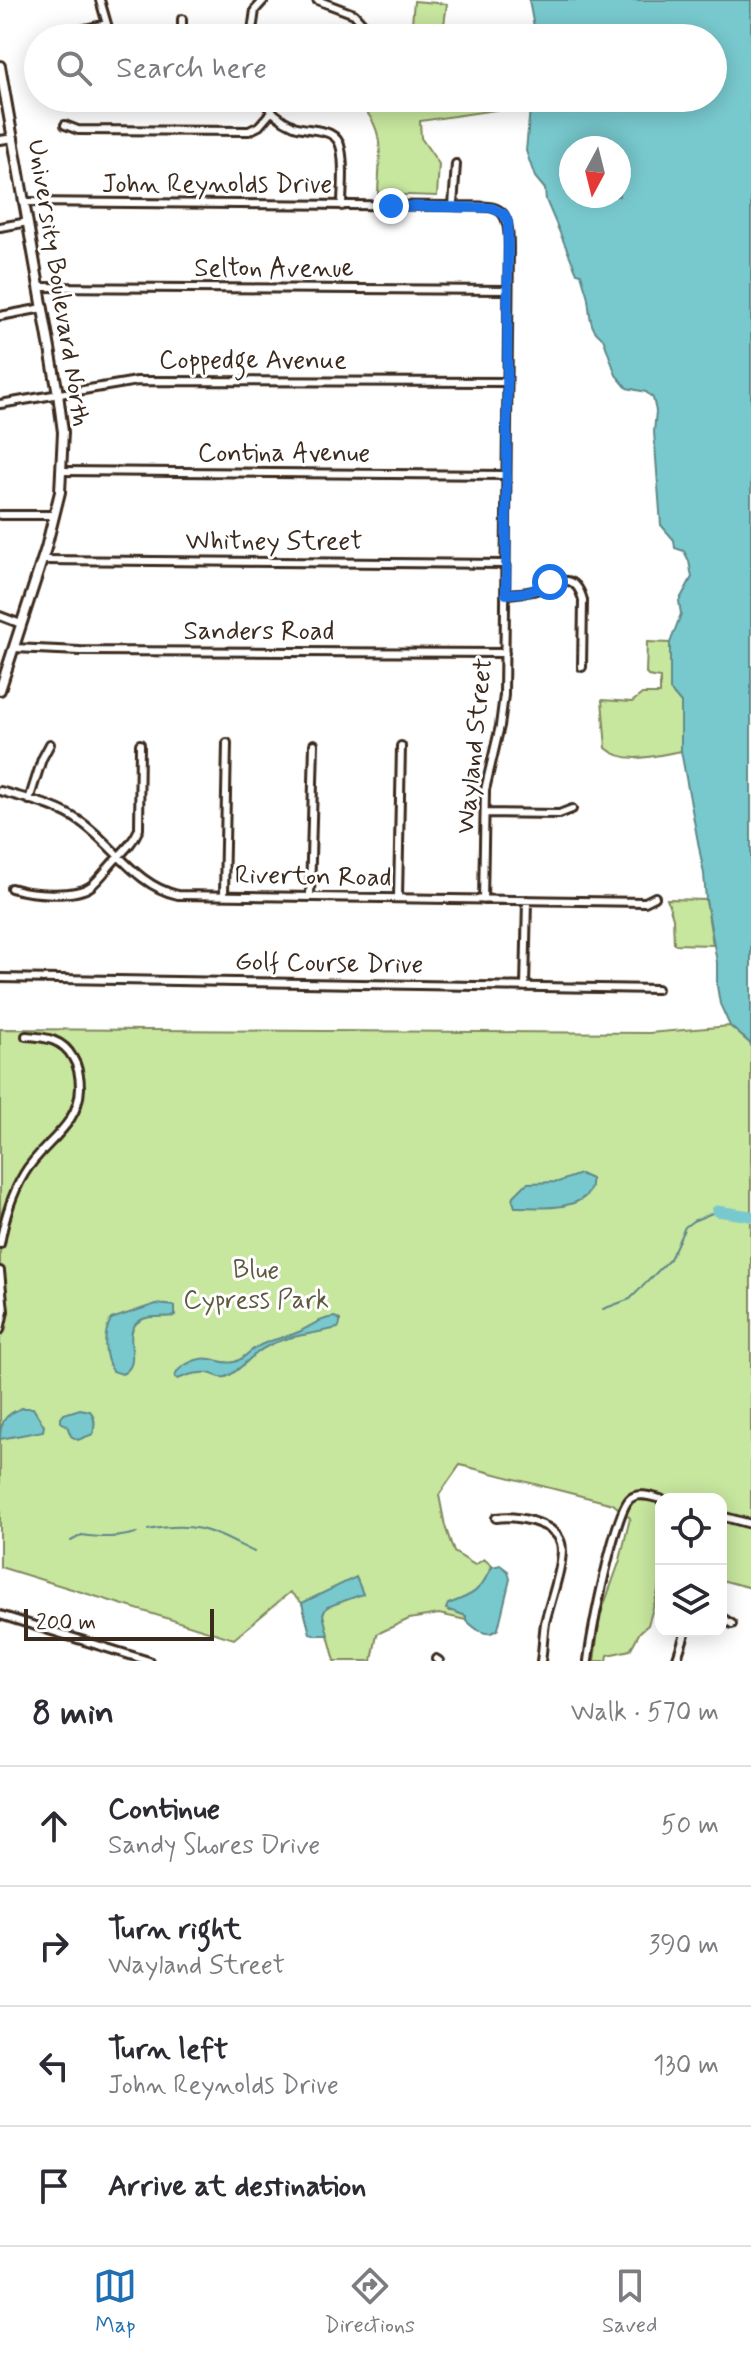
<!DOCTYPE html>
<meta charset="utf-8">
<style>
body{margin:0;font-family:Mynerve,sans-serif;background:#f7f7f7;color:#2b2b33}
.controls{position:absolute;right:24px;bottom:24px;display:grid;overflow:hidden;border-radius:16px;box-shadow:0 4px 20px #0003}
.controls button{width:72px;height:72px;display:grid;place-items:center;padding:0;border:0;border-bottom:2px solid #e1e1e2;background:#fff;color:#2b2b33;font:40px sans-serif}
.compass{position:absolute;left:559px;top:136px;width:72px;height:72px;border-radius:50%;background:#fff;box-shadow:0 4px 20px #0003;rotate:187deg}
.scale{position:absolute;left:24px;bottom:20px;width:190px;box-sizing:border-box;padding-left:8px;border:4px solid #3b2a1e;border-top:0;font-size:22px;line-height:28px;white-space:nowrap;color:#3b2a1e;-webkit-text-stroke:6px #fff;paint-order:stroke}
.stop{position:absolute;width:24px;height:24px;margin:-18px;border:6px solid #1a73e8;border-radius:50%;background:#fff}
.stop.end{background:#1a73e8;border-color:#fff;box-shadow:0 2px 8px #0008}
.list{margin:0;padding:0;list-style:none}
h2{display:flex;justify-content:space-between;align-items:center;height:104px;margin:0;padding:0 32px;font-size:34px}
h2 small{font-size:26px;font-weight:400;color:#7c7c81}
.list li{display:grid;grid-template-columns:52px 1fr auto;gap:24px;align-items:center;box-sizing:border-box;height:120px;padding:0 32px;border-top:2px solid #e1e1e2}
.list b{display:block;font-size:30px;white-space:nowrap}
.list p{margin:0;font-size:26px;white-space:nowrap;color:#7c7c81}
.list em{font-size:26px;font-style:normal;color:#7c7c81}
.icon{flex:none;width:44px;height:44px;fill:none;stroke:currentColor;stroke-width:2;stroke-linecap:round;stroke-linejoin:round}
.map{position:relative;flex:none;width:751px;height:1661px;overflow:hidden}
.search{position:absolute;background:#fff;box-shadow:0 4px 20px #0003;left:24px;right:24px;top:24px;height:88px;display:flex;align-items:center;gap:20px;box-sizing:border-box;padding:0 28px;border-radius:44px;color:#7c7c81;font-size:30px}
.sheet{height:584px;background:#fff}
nav{display:flex;justify-content:space-around;align-items:center;box-sizing:border-box;height:112px;border-top:2px solid #e1e1e2;background:#fff;font-size:22px;color:#7c7c81}
nav a{display:grid;justify-items:center;gap:4px}
nav .on{color:#1f6fb2}
.map>svg:first-child{display:block}
</style>
<div class="map">
<svg width="751" height="1661" viewBox="0 0 751 1661">
<rect width="100%" height="100%" fill="#fff"/>
<filter id="ink" filterUnits="userSpaceOnUse"><feTurbulence type="fractalNoise" baseFrequency=".0125" numOctaves="2"/><feDisplacementMap in="SourceGraphic" scale="16" xChannelSelector="R" yChannelSelector="G"/><feConvolveMatrix kernelMatrix="1 2 1 2 8 2 1 2 1" color-interpolation-filters="sRGB"/></filter>
<g filter="url(#ink)">
<path fill="#c7e69e" stroke="#81885e" stroke-width="2" d="M414,1L447,4L442,38L411,34Z
M353,98H531L529,105L420,121L421,138L439,164L437,196L378,194C379,154 388,127 353,98Z
M647,642L670,643V690L681,703V751C658,755 626,766 606,748L602,700L632,702L642,694H660V678L648,676L646,673Z
M667,899L706,900L713,945L674,944L673,918Z
M730,1026L751,1044V1588L721,1580V1499H661V1581L648,1625L640,1632L630,1650L608,1655L607,1661H594L600,1616L620,1560L630,1518L613,1504L460,1465L439,1495L445,1526L454,1552L475,1565L484,1559L492,1566L481,1588L449,1611H456L466,1616V1620L439,1614L409,1619L377,1634L372,1661H335L328,1635H315L310,1633L302,1603L290,1592L234,1639L0,1567V1029L649,1033Z"/>
<path fill="#78c9ce" stroke="#608988" stroke-width="2" fill-rule="evenodd" d="M529,0H751V1044L730,1026L720,1004L717,986V962L706,900L704,874L681,751V703L670,690V643L681,614L679,601L692,577L689,561L684,551L675,548L674,540L661,525L654,432L656,411L653,398L646,392L627,388L616,375L603,338C587,329 591,310 587,294C585,288 583,281 581,274L577,273L546,200L545,189L535,177L526,151L531,98H713V38H536ZM571,148H619V196H571Z
M580,1174L591,1179C595,1212 537,1208 515,1207L512,1198L527,1183L558,1182Z
M156,1304L175,1306V1316C163,1318 148,1314 138,1322C121,1335 144,1364 122,1374L113,1371C103,1357 103,1334 111,1319Z
M335,1317L340,1320V1324L338,1328C314,1334 288,1335 266,1347C251,1354 241,1371 226,1377C219,1379 215,1374 208,1373C198,1372 187,1375 178,1379L175,1377C177,1370 180,1368 187,1364C211,1351 218,1366 234,1362C243,1360 247,1353 255,1348C269,1339 286,1338 301,1331C312,1325 322,1318 335,1317Z
M22,1408H33L44,1426L43,1431L0,1439C0,1421 6,1414 22,1408Z
M80,1409L90,1411C96,1418 95,1426 93,1434L78,1440L71,1436L67,1426L61,1422V1418L64,1414Z
M500,1565L508,1571L510,1579L498,1629C487,1639 475,1629 466,1620V1616L446,1609L448,1604C474,1595 480,1591 492,1567Z
M356,1577L363,1594L327,1607L323,1614L328,1635H315L310,1633L302,1603Z"/>
<g fill="none" stroke-linecap="round" stroke-linejoin="round">
<path stroke="#608988" stroke-width="2" d="M603,1309L630,1299L670,1259L685,1227L693,1221L717,1211
M148,1530C197,1521 211,1531 254,1552
M71,1541L82,1535C102,1538 117,1538 137,1533"/>
<path stroke="#78c9ce" stroke-width="11" d="M717,1211L751,1216"/>
<g stroke="#3b2a1e" stroke-width="12">
<path id="minor" d="M100,0L111,38
M317,0L354,14L362,23
M54,38L59,35L106,24
M182,38V19
M251,38L255,10L264,0
M261,98C269,110 280,120 294,126C310,132 337,126 341,149C345,167 342,188 342,206
M65,125L78,130L249,131L259,126L272,111
M0,140L14,138
M25,202L453,206C494,208 509,198 509,247L504,695L500,726L485,790L483,900
M453,206L456,164
M0,227L28,222
M39,287L508,290
M0,316L43,308
M0,404L137,381L507,382
M62,471L506,475
M0,515H55
M42,560L506,564
M506,594C515,593 524,593 533,591C553,585 574,567 583,600L582,667
M0,616L21,624
M14,648L80,651L505,653
M0,791C27,799 57,805 81,822C114,845 136,886 178,895L645,902L655,897
M29,800L42,759L50,744
M485,813L559,814L572,809
M11,888C30,894 74,898 91,886C100,879 108,867 116,859C125,850 134,841 139,829L140,744
M224,895L227,743
M310,897L314,744
M398,898L401,746
M0,978L657,989
M525,987L527,900
M0,1244C4,1221 12,1194 24,1174C42,1143 79,1127 80,1088C80,1078 78,1066 73,1058C63,1039 45,1037 26,1036
M0,1271L4,1311L0,1330
M721,1516L751,1524
M496,1518C515,1515 555,1522 561,1543C566,1560 549,1604 545,1623C543,1636 543,1649 541,1661
M0,1615L149,1661
M721,1617L732,1624
M436,1659L439,1661
M588,1661C591,1636 615,1508 631,1498C639,1492 652,1497 661,1499
M676,1661L686,1631"/>
</g>
<g stroke="#3b2a1e" stroke-width="14">
<path id="tertiary" d="M0,66L58,394L63,432L60,492L46,548L0,690"/>
</g>
<use href="#minor" stroke="#fff" stroke-width="6"/>
<use href="#tertiary" stroke="#fff" stroke-width="8"/>
</g>
</g>
<g fill="none" stroke-linecap="round" stroke-linejoin="round" filter="url(#ink)">
<path stroke="#1a73e8" stroke-width="10" d="M391,206L492,208L504,214L508,222L506,594L529,592L550,582"/>
</g>
<g text-anchor="middle" dominant-baseline="central" stroke-width="6" stroke-linejoin="round" paint-order="stroke">
<g font-size="26" fill="#3b2a1e" stroke="#fff">
<text x="217" y="185">John Reynolds Drive</text>
<text x="274" y="269">Selton Avenue</text>
<text transform="translate(58 283) rotate(81)">University Boulevard North</text>
<text x="253" y="361">Coppedge Avenue</text>
<text x="284" y="454">Contina Avenue</text>
<text x="274" y="542">Whitney Street</text>
<text x="259" y="632">Sanders Road</text>
<text transform="translate(475 746) rotate(-84)">Wayland Street</text>
<text transform="translate(313 877) rotate(1)">Riverton Road</text>
<text transform="translate(329 964) rotate(1)">Golf Course Drive</text>
</g>
<g font-size="26" fill="#5e593e" stroke="#fff">
<text x="256" y="1271">Blue<tspan x="256" dy="30">Cypress Park</tspan></text>
</g>
</g>
</svg>
<div class="controls">
<button><svg class="icon" aria-label="locate" viewBox="0 0 24 24"><circle cx="12" cy="12" r="6"/><path d="M12 2v4M12 18v4M2 12h4M18 12h4"/></svg></button>
<button><svg class="icon" aria-label="layers" viewBox="0 0 24 24"><path d="M12 4l9 5-9 5-9-5zM3 14l9 5 9-5"/></svg></button>
</div>
<svg class="compass" viewBox="-18 -18 36 36"><path d="M0-13l5 13h-10z" fill="#e53935"/><path d="M0 13l5-13h-10z" fill="#7c7c81"/></svg>
<div class="scale">200 m</div>
<div class="stop" style="left:550px;top:582px"></div>
<div class="stop end" style="left:391px;top:206px"></div>
<div class="search"><svg class="icon" aria-label="search" viewBox="0 0 24 24"><circle cx="10" cy="10" r="6"/><path d="M15 15l6 6"/></svg>Search here</div>
</div>
<section class="sheet">
<h2>8 min<small>Walk · 570 m</small></h2>
<ul class="list">
<li><svg class="icon" aria-label="ahead" viewBox="0 0 24 24"><path d="M12 20V5M6 11l6-6 6 6"/></svg><div><b>Continue</b><p>Sandy Shores Drive</p></div><em>50 m</em></li>
<li><svg class="icon" aria-label="right" viewBox="0 0 24 24"><path d="M7 20v-9h11M14 6l5 5-5 5"/></svg><div><b>Turn right</b><p>Wayland Street</p></div><em>390 m</em></li>
<li><svg class="icon" aria-label="left" viewBox="0 0 24 24"><path d="M17 20v-9H6M10 6l-5 5 5 5"/></svg><div><b>Turn left</b><p>John Reynolds Drive</p></div><em>130 m</em></li>
<li><svg class="icon" aria-label="arrive" viewBox="0 0 24 24"><path d="M6 21V4h12l-3 4 3 4H6"/></svg><div><b>Arrive at destination</b></div></li>
</ul>
</section>
<nav>
<a class="on"><svg class="icon" aria-label="map" viewBox="0 0 24 24"><path d="M3 6l6-2 6 2 6-2v14l-6 2-6-2-6 2zM9 4v14M15 6v14"/></svg>Map</a>
<a><svg class="icon" aria-label="directions" viewBox="0 0 24 24"><path d="M12 3l9 9-9 9-9-9zM9 14v-3h6M13 9l2 2-2 2"/></svg>Directions</a>
<a><svg class="icon" aria-label="saved" viewBox="0 0 24 24"><path d="M7 4h10v16l-5-4-5 4z"/></svg>Saved</a>
</nav>
